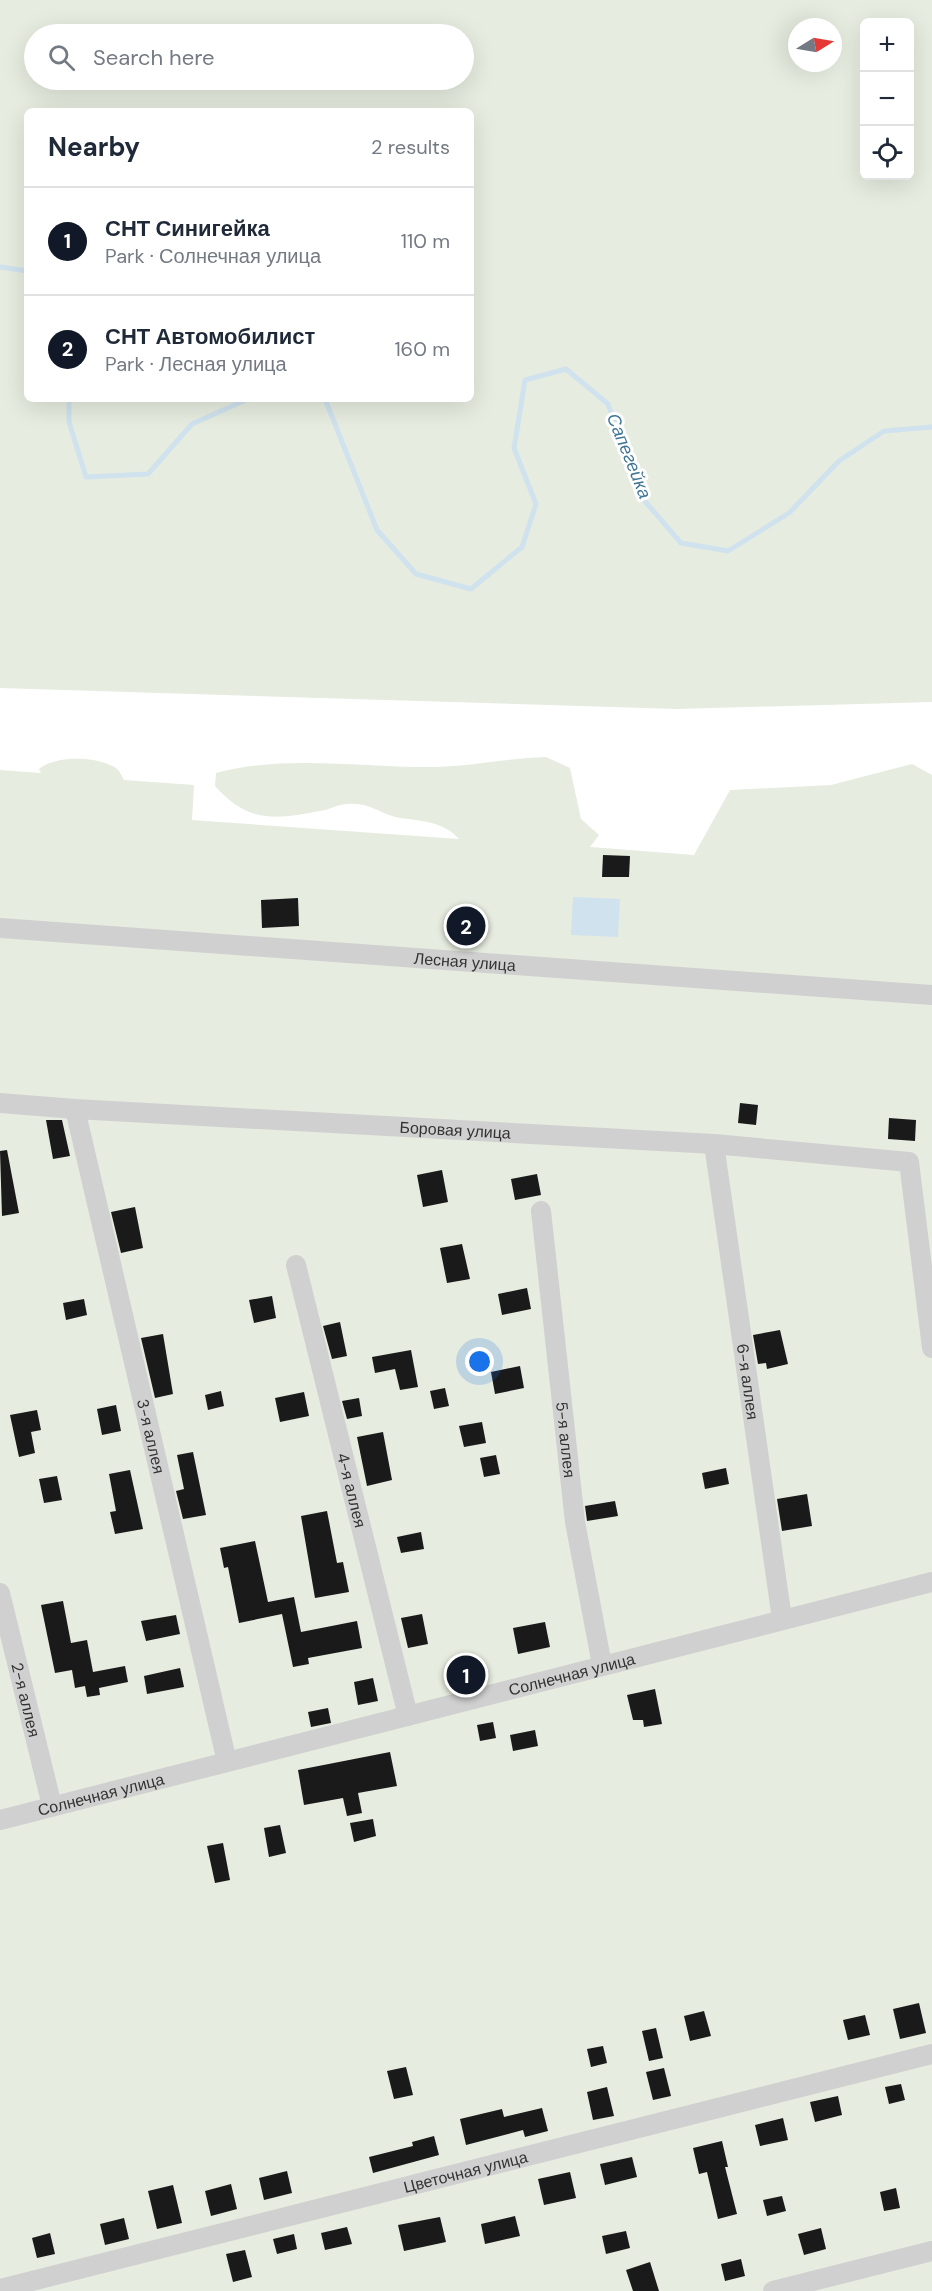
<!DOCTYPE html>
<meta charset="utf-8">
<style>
body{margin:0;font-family:"DM Sans",sans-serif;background:#f2f2f3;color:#1f2937}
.controls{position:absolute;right:18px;top:18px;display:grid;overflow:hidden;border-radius:9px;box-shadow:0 6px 24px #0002}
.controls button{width:54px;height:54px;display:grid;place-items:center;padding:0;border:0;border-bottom:2px solid #e0e1e3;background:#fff;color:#1f2937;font:30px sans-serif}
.compass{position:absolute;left:788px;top:18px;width:54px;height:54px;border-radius:50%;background:#fff;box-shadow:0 6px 24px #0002;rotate:79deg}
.you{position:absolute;left:480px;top:1362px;width:21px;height:21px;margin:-15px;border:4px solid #fff;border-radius:50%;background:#1a73e8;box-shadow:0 0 0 9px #1a73e833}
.badge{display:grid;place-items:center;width:39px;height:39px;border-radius:50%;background:#111827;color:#fff;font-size:20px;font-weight:700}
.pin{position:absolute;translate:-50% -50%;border:3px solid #fff;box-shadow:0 2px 6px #0006}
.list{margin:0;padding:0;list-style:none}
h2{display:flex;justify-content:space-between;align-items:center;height:78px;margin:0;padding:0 24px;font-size:26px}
h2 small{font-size:20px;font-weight:400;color:#747a83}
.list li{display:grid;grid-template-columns:39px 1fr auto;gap:18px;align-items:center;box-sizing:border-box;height:108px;padding:0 24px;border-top:2px solid #e0e1e3}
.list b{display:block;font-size:22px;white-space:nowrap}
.list p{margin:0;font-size:20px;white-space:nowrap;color:#747a83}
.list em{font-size:20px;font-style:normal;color:#747a83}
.icon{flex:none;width:33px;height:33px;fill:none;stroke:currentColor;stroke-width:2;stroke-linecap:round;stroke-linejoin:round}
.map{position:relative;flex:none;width:932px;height:2291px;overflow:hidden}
.search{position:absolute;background:#fff;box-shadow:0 6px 24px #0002;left:24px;top:24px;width:450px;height:66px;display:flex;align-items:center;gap:15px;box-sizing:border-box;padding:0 21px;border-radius:33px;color:#747a83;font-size:22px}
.panel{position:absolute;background:#fff;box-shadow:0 6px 24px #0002;left:24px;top:108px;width:450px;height:294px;border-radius:9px}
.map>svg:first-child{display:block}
</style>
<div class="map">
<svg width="932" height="2291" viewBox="0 0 932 2291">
<rect width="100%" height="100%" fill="#fff"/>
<path fill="#e6ecdf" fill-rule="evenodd" d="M0,0H932V702L677,709L0,688ZM864,22H910V176H864ZM797,27H833V63H797ZM464,34V80H34V34ZM27,111H471V399H27Z
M546,757L570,768L581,819L599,835L590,847L694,855L730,790L831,785L912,764L932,775V2291H0V770L41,773L39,769C56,755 97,756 116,768C119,770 122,776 124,780L194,785L192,820L459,839C444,822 423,821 400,818C381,815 371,802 347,804C340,804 332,808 325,810C277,819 250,825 215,786L216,773C286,754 364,768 436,767C473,766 509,758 546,757Z"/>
<path fill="#cfe2ee" d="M573,897L620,899L618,937L571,935Z"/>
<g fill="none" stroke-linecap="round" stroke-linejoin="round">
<path stroke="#cfe2ee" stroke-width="5" d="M0,267L27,271
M69,399V422L86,477L148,474L192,424L248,399
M325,399L377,530L416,574L471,589L522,547L536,504L514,448L525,380L566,369L608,404L643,499L681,543L728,551L789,513L839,461L884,431L932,427"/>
</g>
<path fill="#1a1a1a" d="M603,855L630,856L629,877H602Z
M298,898L299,926L262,928L261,900Z
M740,1103L758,1105L756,1125L738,1123Z
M889,1118L916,1120L915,1141L888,1139Z
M46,1120H62L70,1156L53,1159Z
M7,1150L19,1213L2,1216L0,1151Z
M442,1170L448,1202L423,1207L417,1175Z
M537,1174L541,1195L515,1200L511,1179Z
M135,1207L143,1248L121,1253L111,1212Z
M462,1244L470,1279L447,1283L440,1248Z
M527,1288L531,1309L502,1315L498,1294Z
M272,1296L276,1318L254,1323L249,1300Z
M84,1299L87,1315L66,1320L63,1303Z
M340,1322L347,1356L332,1359L323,1326Z
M780,1330L788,1364L767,1369L766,1363L758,1364L753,1335Z
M163,1334L173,1394L155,1398L141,1338Z
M411,1350L418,1387L400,1390L395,1369L375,1373L372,1357Z
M520,1366L524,1388L495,1394L491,1372Z
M445,1388L449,1406L434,1409L430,1391Z
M221,1391L224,1406L208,1410L205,1395Z
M304,1392L309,1416L280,1422L275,1398Z
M359,1398L362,1416L347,1419L342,1401Z
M116,1405L121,1431L102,1435L97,1409Z
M37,1410L41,1430L31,1432L35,1453L19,1457L10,1415Z
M482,1422L486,1443L464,1447L459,1426Z
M383,1432L392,1480L367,1486L357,1437Z
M193,1452L206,1515L183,1519L176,1491L184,1489L177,1455Z
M496,1455L500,1474L484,1477L480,1458Z
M726,1468L729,1484L705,1489L702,1473Z
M130,1470L143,1529L115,1534L110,1512L116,1511L109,1474Z
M57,1476L62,1500L44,1503L39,1479Z
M807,1494L812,1526L782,1531L777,1499Z
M615,1501L618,1516L587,1521L585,1506Z
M327,1511L337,1563L343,1562L349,1592L315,1598L301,1516Z
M421,1532L424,1549L401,1553L397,1537Z
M255,1541L268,1602L294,1597L301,1632L357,1621L362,1648L308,1658L309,1664L293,1667L282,1614L239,1623L228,1567L224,1568L220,1548Z
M63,1601L71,1643L87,1640L93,1672L125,1666L128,1682L99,1688L100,1695L87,1697L85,1686L75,1688L72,1670L55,1673L41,1605Z
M422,1614L428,1644L408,1648L401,1618Z
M176,1615L180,1634L146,1641L141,1621Z
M545,1622L550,1647L518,1654L513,1628Z
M180,1668L184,1687L147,1694L144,1676Z
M373,1678L378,1701L358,1705L354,1682Z
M655,1689L662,1724L644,1727L643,1720H633L627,1695Z
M328,1708L331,1723L311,1727L308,1712Z
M493,1722L496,1738L480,1741L477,1725Z
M535,1730L538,1746L513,1751L510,1735Z
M390,1752L397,1786L358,1793L362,1813L347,1816L343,1798L304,1805L298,1770Z
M373,1819L376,1836L354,1842L350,1823Z
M280,1825L286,1853L269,1857L264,1828Z
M223,1843L230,1880L215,1883L207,1846Z
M919,2003L926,2033L900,2039L893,2009Z
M704,2011L711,2036L690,2041L684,2016Z
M865,2015L870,2035L848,2040L843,2020Z
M656,2028L663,2058L649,2061L642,2031Z
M603,2046L607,2063L591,2067L587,2049Z
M406,2067L413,2095L394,2099L387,2071Z
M664,2068L671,2096L653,2100L646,2072Z
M901,2084L905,2100L889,2104L885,2087Z
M607,2087L614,2116L593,2120L587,2092Z
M838,2096L842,2115L815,2122L810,2102Z
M542,2108L548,2131L525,2137L523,2130L466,2145L460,2119L502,2109L504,2117Z
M783,2118L788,2140L760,2146L755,2125Z
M434,2136L439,2155L373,2173L369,2157L413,2146L412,2142Z
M722,2141L728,2167H725L737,2214L718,2219L707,2172L699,2174L693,2148Z
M632,2157L637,2177L605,2185L600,2164Z
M287,2171L292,2193L264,2200L259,2178Z
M570,2172L576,2198L544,2205L538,2179Z
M231,2184L237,2209L211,2216L205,2191Z
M173,2185L182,2223L157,2229L148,2191Z
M896,2188L900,2208L884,2211L880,2192Z
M782,2196L786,2211L767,2216L763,2200Z
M515,2216L520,2236L485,2244L481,2224Z
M440,2217L446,2242L404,2251L398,2225Z
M124,2218L129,2239L105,2245L100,2224Z
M347,2227L352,2244L325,2250L321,2233Z
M821,2228L826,2249L804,2255L798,2234Z
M626,2231L630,2248L606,2254L602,2236Z
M50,2233L55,2254L37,2258L32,2238Z
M294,2234L297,2249L277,2254L273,2239Z
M245,2250L252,2277L233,2282L226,2254Z
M741,2259L745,2276L725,2281L721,2264Z
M650,2262L659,2291H633L626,2270Z"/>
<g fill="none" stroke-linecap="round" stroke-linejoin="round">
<g stroke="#d0d0d0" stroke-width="20">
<path id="s1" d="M0,928L932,995"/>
<path id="s2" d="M0,1103L75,1109L714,1144L909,1162L932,1348"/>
<path id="s3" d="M75,1109L227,1762"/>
<path id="s4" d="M714,1144L782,1619"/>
<path id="s5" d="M541,1211L575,1522L602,1665"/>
<path id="s6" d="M296,1265L408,1716"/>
<path id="s7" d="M0,1593L52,1806"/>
<path id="s8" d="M0,1820L932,1582"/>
<path id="s9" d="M0,2289L932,2054"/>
<path d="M773,2291L932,2251"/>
</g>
</g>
<g text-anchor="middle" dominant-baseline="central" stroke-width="6" stroke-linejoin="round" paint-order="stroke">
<g font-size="16" fill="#333" stroke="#fff">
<text stroke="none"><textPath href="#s1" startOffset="466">Лесная улица</textPath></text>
<text stroke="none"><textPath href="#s2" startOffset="456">Боровая улица</textPath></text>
<text stroke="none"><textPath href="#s4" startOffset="240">6-я аллея</textPath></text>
<text stroke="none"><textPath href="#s3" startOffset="336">3-я аллея</textPath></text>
<text stroke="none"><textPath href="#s5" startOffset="230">5-я аллея</textPath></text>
<text stroke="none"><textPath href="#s6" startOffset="232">4-я аллея</textPath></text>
<text stroke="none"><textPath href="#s8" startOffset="590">Солнечная улица</textPath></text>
<text stroke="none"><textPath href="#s7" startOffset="110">2-я аллея</textPath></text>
<text stroke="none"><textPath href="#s8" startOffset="104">Солнечная улица</textPath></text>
<text stroke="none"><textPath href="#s9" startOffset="480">Цветочная улица</textPath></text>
</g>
<g font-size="18" font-style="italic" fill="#3f7597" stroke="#fff">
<text transform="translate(629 456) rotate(68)">Сапегейка</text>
</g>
</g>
</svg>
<div class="controls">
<button>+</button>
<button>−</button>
<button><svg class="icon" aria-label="locate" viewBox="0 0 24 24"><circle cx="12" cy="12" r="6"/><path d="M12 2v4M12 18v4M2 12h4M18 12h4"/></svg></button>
</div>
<svg class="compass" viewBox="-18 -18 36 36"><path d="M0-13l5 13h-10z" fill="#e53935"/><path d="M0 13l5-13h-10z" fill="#747a83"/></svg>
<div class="you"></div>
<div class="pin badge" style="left:466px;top:1675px">1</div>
<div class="pin badge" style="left:466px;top:926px">2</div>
<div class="search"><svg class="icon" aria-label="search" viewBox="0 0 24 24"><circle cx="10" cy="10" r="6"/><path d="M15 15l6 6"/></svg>Search here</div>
<section class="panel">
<h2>Nearby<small>2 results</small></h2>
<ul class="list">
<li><span class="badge">1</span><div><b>СНТ Синигейка</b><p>Park · Солнечная улица</p></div><em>110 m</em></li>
<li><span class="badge">2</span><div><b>СНТ Автомобилист</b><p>Park · Лесная улица</p></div><em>160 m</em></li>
</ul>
</section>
</div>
